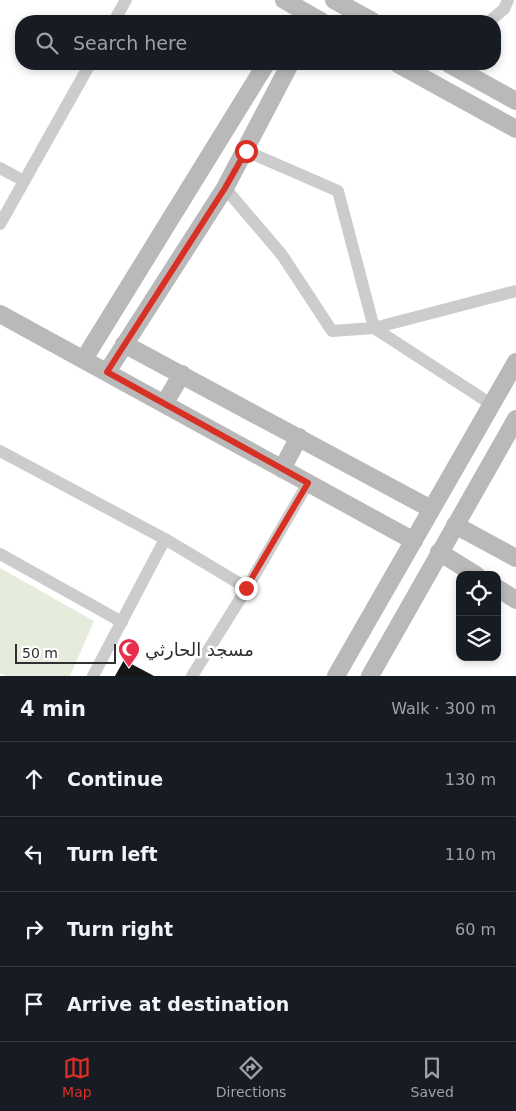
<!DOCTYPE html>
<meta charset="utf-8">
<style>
body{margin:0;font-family:"DejaVu Sans",Cairo,sans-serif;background:#242831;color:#f1f3f6}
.controls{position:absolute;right:15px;bottom:15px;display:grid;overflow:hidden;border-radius:10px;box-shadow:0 2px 8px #0003}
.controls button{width:45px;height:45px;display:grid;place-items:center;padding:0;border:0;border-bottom:1px solid #363941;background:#171b24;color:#f1f3f6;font:25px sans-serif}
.scale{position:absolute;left:15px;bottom:12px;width:101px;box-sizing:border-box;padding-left:5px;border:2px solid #2f2f2f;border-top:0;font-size:14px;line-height:18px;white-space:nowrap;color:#2f2f2f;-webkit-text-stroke:4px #fff;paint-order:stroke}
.stop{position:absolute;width:15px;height:15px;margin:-11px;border:4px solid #d93025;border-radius:50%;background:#fff}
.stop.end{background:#d93025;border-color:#fff;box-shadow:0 1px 5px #0008}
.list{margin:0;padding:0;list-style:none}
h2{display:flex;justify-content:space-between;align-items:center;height:65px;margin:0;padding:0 20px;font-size:21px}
h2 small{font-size:16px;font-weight:400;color:#9ea1a6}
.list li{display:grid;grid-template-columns:32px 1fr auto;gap:15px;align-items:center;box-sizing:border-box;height:75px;padding:0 20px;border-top:1px solid #363941}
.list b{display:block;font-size:19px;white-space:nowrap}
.list em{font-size:16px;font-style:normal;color:#9ea1a6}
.icon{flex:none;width:28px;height:28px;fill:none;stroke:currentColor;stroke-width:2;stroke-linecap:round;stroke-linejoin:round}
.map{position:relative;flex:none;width:516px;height:676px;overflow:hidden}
.search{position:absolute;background:#171b24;box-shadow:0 2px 8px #0003;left:15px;right:15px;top:15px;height:55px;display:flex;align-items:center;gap:12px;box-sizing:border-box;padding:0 18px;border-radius:20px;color:#9ea1a6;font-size:19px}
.sheet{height:365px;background:#171b24}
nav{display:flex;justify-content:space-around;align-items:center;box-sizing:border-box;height:70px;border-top:1px solid #363941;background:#171b24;font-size:14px;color:#9ea1a6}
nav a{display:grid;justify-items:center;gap:2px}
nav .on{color:#d93025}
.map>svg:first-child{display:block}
</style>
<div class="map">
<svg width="516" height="676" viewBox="0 0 516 676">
<rect width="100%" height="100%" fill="#fff"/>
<path fill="#e6ecdc" d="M0,568L94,621L70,676H6L0,673Z"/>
<path fill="#161616" d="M124,660L154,676H115Z"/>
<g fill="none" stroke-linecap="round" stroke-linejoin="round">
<path stroke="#ccc" stroke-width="12" d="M114,21L126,0
M490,21L504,9L508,0
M246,151L338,191L374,328L491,404
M0,168L24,181
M225,188L282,255L332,331L374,328L516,291
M0,224L90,64
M0,451L165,539L247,588
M0,554L122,622
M93,676L165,539
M192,676L247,588L308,483"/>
<path stroke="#b9b9b9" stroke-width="18" d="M284,0L321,21
M334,0L372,21
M398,64L516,129
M449,64L516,101
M0,314L414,541
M124,344L431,509
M84,359L266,64
M107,372L225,188L290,64
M164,404L182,374
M282,469L299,437
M455,525L516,558
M439,552L476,575
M497,588L516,600
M336,676L516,362
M370,676L516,419"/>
</g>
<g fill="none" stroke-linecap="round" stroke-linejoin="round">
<path stroke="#d93025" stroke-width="6" d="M246,151L225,188L107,372L308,483L246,588"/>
</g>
<defs>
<g id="mosque-pin" transform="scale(1.125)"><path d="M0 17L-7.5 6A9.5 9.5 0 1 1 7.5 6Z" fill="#e82e4b" stroke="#fff"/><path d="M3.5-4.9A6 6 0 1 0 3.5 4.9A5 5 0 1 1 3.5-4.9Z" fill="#fff"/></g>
</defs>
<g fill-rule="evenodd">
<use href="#mosque-pin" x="129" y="649"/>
</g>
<g text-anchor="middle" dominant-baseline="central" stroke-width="5" stroke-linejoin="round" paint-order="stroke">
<g font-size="18" fill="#2f2f2f" stroke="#fff" text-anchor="start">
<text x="145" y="649">مسجد الحارثي</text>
</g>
</g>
</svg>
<div class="controls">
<button><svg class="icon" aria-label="locate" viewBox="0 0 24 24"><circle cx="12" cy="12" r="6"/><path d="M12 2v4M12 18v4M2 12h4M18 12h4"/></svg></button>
<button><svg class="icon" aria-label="layers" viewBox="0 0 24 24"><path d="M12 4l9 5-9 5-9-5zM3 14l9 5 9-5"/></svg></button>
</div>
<div class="scale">50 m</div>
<div class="stop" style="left:246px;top:151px"></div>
<div class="stop end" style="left:246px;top:588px"></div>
<div class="search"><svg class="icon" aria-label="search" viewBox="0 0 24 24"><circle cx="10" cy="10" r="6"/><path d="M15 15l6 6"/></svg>Search here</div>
</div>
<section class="sheet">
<h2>4 min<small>Walk · 300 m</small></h2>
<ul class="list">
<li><svg class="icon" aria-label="ahead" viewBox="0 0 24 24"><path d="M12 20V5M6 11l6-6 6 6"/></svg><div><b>Continue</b></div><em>130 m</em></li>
<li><svg class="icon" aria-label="left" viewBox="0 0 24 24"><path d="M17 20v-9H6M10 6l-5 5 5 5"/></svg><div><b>Turn left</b></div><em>110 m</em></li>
<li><svg class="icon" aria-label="right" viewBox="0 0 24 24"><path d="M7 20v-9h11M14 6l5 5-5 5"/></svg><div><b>Turn right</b></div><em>60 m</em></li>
<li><svg class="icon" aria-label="arrive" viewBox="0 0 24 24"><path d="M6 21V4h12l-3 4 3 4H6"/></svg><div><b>Arrive at destination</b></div></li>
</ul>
</section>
<nav>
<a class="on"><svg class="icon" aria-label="map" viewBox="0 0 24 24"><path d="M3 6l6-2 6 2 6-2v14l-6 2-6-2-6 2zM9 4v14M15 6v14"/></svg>Map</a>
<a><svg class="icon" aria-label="directions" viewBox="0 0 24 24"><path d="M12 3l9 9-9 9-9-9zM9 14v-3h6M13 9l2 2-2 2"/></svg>Directions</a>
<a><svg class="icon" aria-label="saved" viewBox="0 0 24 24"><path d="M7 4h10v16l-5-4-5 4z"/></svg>Saved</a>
</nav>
